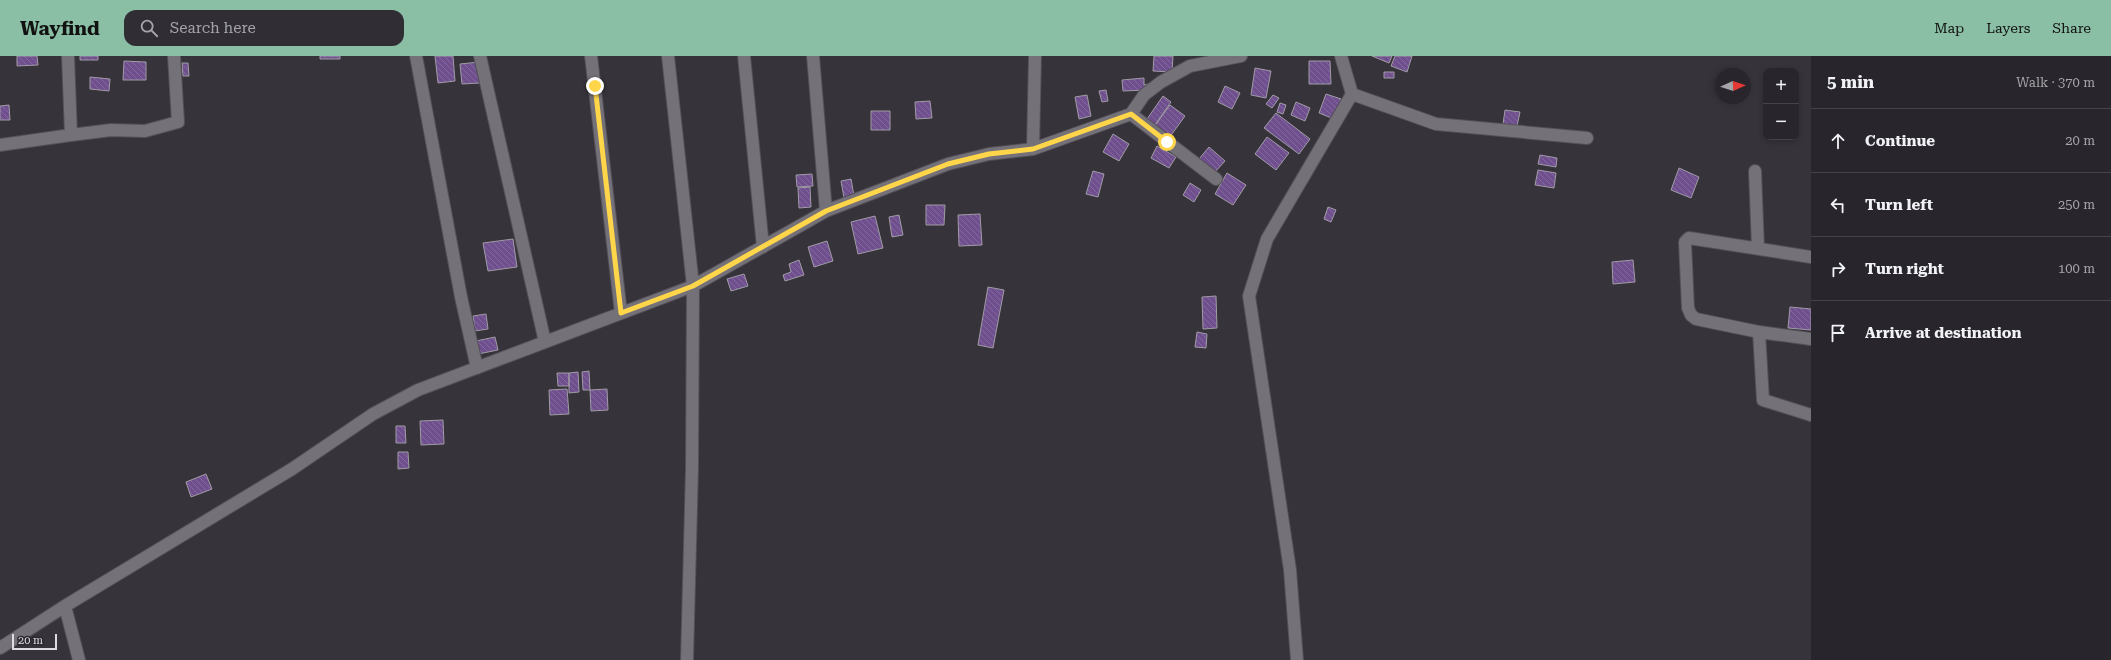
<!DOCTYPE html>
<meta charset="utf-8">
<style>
body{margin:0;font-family:"Roboto Serif",serif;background:#302e34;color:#f1f3f6}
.controls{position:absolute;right:12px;top:12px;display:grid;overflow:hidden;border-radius:8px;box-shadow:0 2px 6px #0003}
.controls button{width:36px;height:36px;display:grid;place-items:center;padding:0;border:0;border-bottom:1px solid #444348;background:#28262c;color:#f1f3f6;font:20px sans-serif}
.compass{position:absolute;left:1715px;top:12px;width:36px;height:36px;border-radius:50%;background:#28262c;box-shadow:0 2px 6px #0003;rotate:87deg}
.scale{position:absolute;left:12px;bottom:10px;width:45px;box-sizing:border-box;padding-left:4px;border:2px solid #dedce1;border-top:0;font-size:11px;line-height:14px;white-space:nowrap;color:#dedce1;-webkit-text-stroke:3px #2c2930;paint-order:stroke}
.stop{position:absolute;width:12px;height:12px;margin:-9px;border:3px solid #ffd54a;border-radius:50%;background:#fff}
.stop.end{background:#ffd54a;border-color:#fff;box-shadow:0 1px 4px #0008}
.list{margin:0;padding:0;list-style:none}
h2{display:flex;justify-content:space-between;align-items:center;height:52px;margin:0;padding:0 16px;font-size:17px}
h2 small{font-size:13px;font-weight:400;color:#a5a5a9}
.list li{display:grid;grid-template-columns:26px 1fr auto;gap:12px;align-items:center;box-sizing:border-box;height:64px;padding:0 16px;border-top:1px solid #444348}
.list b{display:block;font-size:15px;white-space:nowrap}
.list em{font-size:13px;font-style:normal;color:#a5a5a9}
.icon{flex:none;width:22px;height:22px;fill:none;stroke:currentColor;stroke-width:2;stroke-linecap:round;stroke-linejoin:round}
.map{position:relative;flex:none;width:1811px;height:604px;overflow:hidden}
header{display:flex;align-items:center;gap:24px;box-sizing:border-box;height:56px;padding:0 20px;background:#8abfa5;color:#111}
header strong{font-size:19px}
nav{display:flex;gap:22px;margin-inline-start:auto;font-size:14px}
.search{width:280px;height:36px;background:#302e34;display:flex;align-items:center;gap:10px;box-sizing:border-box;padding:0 14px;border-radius:12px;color:#a5a5a9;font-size:15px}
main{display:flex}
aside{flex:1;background:#28262c}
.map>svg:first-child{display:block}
</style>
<header>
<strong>Wayfind</strong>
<div class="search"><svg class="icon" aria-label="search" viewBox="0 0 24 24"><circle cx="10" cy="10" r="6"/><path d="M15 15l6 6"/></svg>Search here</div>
<nav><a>Map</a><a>Layers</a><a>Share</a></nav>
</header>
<main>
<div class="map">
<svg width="1811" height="604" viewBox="0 0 1811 604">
<defs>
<pattern id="building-back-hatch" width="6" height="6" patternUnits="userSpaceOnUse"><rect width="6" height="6" fill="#6f4f8e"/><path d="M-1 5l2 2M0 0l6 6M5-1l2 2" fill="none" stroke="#83689e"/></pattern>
</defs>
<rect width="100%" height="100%" fill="#36333a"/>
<path fill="url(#building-back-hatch)" stroke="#a09ca5" d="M17,0H37L38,9L17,10Z
M80,0H98V4H80Z
M320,0H340V3H320Z
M435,0H453L455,25L438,27Z
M1154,0H1173L1172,16L1153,15Z
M1372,0H1392L1389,7Z
M1395,0H1412L1407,16L1391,10Z
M124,5L146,6V24H123Z
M1309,5H1330L1331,28H1309Z
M479,6L480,27L462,28L460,8Z
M182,7H188L189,20H183Z
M1255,12L1271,15L1266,42L1251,39Z
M1384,16H1394V22H1384Z
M90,21L110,23L109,35L90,33Z
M1144,22V29L1148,28V34L1123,35L1122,24Z
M1225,30L1240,37L1232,53L1218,46Z
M1106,34L1108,45L1102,46L1099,35Z
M1326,38L1341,43L1334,63L1319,57Z
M1087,39L1091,60L1079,63L1075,41Z
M1273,39L1279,42L1272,52L1266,48Z
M1163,40L1171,46L1155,69L1147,63Z
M930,45L932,62L916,63L915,46Z
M1296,46L1310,52L1305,65L1291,59Z
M1280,47L1286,49L1283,58L1277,56Z
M9,49L10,64H0V50Z
M1170,49L1185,60L1169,82L1154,71Z
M1505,54L1520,56L1517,70L1503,68Z
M871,55H890V74H871Z
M1276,57L1310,83L1299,98L1264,72Z
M1113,78L1129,88L1119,105L1103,96Z
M1267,81L1289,97L1276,114L1255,98Z
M1157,90L1176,101L1169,112L1151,102Z
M1209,91L1225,105L1214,117L1199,103Z
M1540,99L1557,102L1556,111L1538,108Z
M1679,112L1699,121L1691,142L1671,134Z
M1538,114L1556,117L1554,132L1535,129Z
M1093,115L1104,118L1098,141L1086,138Z
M1227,117L1246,129L1233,149L1215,138Z
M812,118L813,130L797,131L796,119Z
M851,123L854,140L844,142L841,125Z
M1190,127L1201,134L1194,146L1183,139Z
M810,131L811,151L799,152L798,132Z
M926,149H945L944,169H926Z
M1328,151L1336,154L1331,166L1324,163Z
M980,158L982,189L959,190L958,159Z
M899,159L903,179L892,181L889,161Z
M875,160L883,192L858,198L851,166Z
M513,183L517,211L488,215L483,187Z
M827,185L833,205L814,211L808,191Z
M799,204L804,219L785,225L783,219L791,216L789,208Z
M1633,204L1635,226L1613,228L1612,206Z
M744,218L748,230L731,235L727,223Z
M988,231L1004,234L993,292L978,289Z
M1216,240L1217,272L1203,273L1202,241Z
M1790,251L1811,253V274L1788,272Z
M486,258L488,273L475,275L473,260Z
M1197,276L1207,278L1206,292L1195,291Z
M495,281L498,294L478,298L476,285Z
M589,315L590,334H583L582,316Z
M578,316L579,336L569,337V317Z
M557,317H569V330H558Z
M567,333L569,358L550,359L549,334Z
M607,333L608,354L591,355L590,334Z
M443,364L444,388L421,389L420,365Z
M396,370H405L406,387H396Z
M398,396H408L409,412L398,413Z
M206,418L212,433L191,441L186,426Z"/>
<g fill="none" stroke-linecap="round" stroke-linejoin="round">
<g stroke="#535057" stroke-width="14">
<path id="minor" d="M68,0L71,79L111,74L145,75L178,66L174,0
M416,0L461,241L477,312
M480,0L545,286
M591,0L621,257
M668,0L693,230L692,412L687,604
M744,0L763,191
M813,0L826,155
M1352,38L1436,68L1587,82
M1131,58L1216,123
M0,89L71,79
M1033,93L1035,0
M1755,115L1758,192
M1811,201L1689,182L1685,186L1688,252L1691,259L1696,263L1759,276L1811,283
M1759,276L1763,344L1811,359
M65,550L79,604
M0,592L65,550L292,413L373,358L418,334L693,230L826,155L948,108L989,98L1033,93L1131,58L1144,39L1161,26L1190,10L1241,0
M1297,604L1290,514L1249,240L1267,183L1352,38L1341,0"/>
</g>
<use href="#minor" stroke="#757179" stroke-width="12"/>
</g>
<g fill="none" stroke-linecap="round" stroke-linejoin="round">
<path stroke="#ffd54a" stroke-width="5" d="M595,30L621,257L693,230L826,155L948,108L989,98L1033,93L1131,58L1167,86"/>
</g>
</svg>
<div class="controls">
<button>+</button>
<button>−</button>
</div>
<svg class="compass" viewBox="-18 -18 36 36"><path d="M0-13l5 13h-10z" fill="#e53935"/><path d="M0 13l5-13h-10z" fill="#a5a5a9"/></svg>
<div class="scale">20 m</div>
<div class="stop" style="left:1167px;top:86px"></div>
<div class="stop end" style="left:595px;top:30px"></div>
</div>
<aside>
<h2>5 min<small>Walk · 370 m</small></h2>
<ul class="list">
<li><svg class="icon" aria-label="ahead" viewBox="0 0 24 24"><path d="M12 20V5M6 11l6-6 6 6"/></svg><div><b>Continue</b></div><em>20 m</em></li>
<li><svg class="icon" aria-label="left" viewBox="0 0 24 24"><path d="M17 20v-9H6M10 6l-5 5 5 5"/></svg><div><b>Turn left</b></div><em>250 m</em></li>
<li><svg class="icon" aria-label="right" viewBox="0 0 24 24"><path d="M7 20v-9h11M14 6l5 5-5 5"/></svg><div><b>Turn right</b></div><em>100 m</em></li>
<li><svg class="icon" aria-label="arrive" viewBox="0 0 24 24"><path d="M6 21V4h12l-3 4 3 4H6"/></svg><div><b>Arrive at destination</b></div></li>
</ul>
</aside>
</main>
